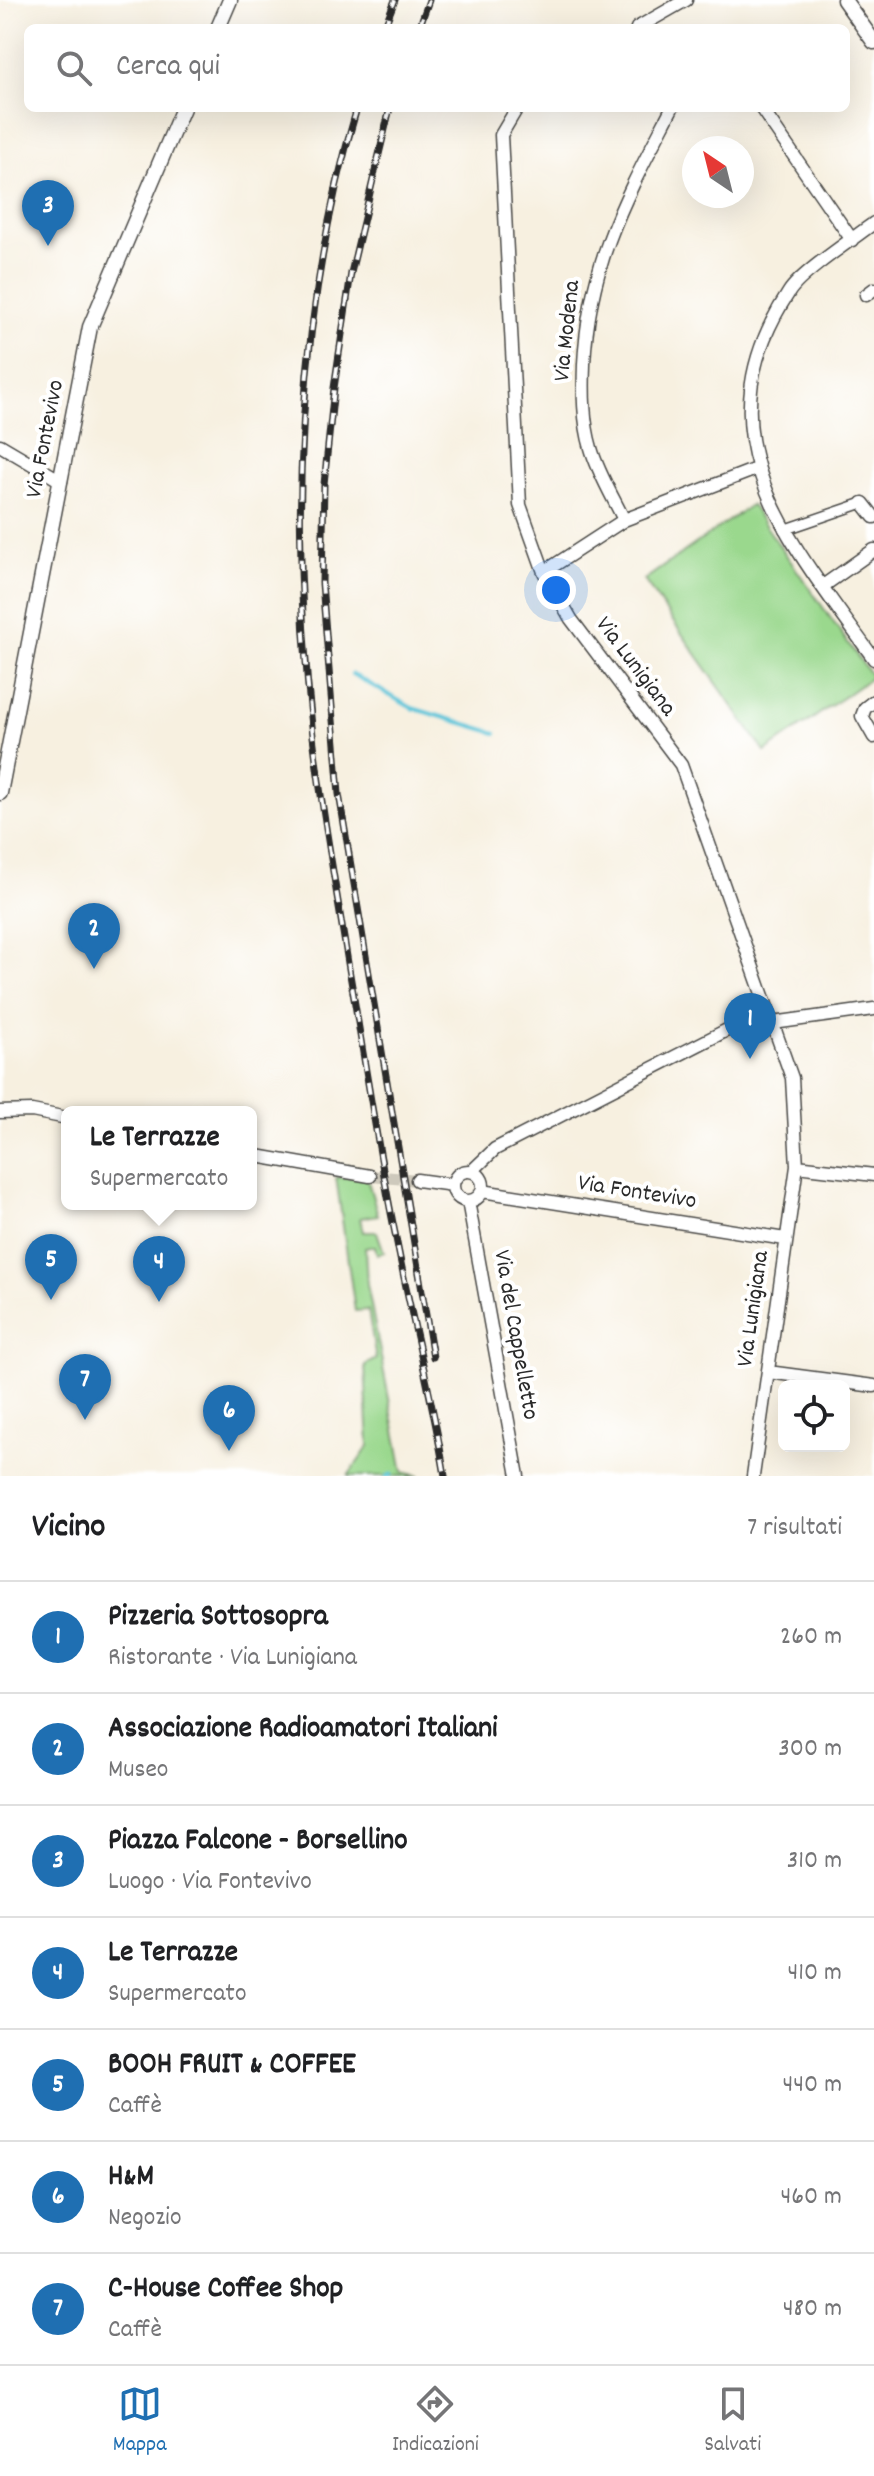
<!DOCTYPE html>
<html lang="it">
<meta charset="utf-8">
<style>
body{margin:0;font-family:Dekko,sans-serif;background:#f2f2f2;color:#202124}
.controls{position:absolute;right:24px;bottom:24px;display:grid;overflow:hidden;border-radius:12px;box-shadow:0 8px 32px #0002}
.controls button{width:72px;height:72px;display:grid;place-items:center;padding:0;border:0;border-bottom:2px solid #e0e0e0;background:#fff;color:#202124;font:40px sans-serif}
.compass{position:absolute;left:682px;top:136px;width:72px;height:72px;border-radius:50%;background:#fff;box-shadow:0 8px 32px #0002;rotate:325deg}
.you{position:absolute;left:556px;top:590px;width:28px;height:28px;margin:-20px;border:6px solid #fff;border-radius:50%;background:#1a73e8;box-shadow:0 0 0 12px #1a73e833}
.badge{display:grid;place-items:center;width:52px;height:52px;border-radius:50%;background:#1f6fb2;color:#fff;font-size:26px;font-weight:700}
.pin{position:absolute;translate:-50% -66px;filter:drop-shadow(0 2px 4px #0008)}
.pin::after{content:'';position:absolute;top:42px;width:28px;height:24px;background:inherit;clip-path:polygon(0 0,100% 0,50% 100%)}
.popup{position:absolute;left:61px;top:1106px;width:196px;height:104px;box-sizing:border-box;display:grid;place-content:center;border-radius:12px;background:#fff;filter:drop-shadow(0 2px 6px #0005);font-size:26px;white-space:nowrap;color:#757577}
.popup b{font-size:30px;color:#202124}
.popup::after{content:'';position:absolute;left:50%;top:100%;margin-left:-16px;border:16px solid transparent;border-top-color:#fff}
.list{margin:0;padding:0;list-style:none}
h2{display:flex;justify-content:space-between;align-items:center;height:104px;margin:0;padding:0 32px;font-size:34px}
h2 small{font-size:26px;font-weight:400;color:#757577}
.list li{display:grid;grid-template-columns:52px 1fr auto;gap:24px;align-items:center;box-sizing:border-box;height:112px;padding:0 32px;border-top:2px solid #e0e0e0}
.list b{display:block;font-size:30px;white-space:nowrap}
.list p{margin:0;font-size:26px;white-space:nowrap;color:#757577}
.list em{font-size:26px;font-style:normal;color:#757577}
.icon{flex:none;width:44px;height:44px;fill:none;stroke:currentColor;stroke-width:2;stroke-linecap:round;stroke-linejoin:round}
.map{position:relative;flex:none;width:874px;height:1476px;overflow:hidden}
.search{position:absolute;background:#fff;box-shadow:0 8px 32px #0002;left:24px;right:24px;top:24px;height:88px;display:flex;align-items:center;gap:20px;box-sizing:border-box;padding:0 28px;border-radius:12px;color:#757577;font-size:30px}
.sheet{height:888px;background:#fff}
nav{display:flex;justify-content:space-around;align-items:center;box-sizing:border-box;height:112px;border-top:2px solid #e0e0e0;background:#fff;font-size:22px;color:#757577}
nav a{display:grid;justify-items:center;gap:4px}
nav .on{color:#1f6fb2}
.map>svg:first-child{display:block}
</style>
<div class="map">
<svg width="874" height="1476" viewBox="0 0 874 1476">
<rect width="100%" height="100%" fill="#fff"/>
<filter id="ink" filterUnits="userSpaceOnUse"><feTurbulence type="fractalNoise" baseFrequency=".0125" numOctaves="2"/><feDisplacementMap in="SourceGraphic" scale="16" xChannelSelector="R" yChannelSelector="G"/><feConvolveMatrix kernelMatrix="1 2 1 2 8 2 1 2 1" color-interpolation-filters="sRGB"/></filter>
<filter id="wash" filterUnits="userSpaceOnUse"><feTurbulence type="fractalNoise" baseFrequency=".006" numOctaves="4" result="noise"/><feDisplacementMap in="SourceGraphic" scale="32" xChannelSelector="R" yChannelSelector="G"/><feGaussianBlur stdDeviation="1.8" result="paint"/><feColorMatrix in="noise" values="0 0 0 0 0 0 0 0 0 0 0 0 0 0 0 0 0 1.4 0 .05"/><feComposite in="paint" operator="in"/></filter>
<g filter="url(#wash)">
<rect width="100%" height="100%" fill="#f7f0e0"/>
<path fill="#9ad88d" stroke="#62825c" stroke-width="2" d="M751,505L872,677L765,752L644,580Z
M336,1177L367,1178L378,1215L360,1218L363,1232H377L384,1252L377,1254L375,1246L365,1248L367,1284L403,1472L419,1476H348L369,1446L365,1365L376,1359L368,1310L355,1311Z"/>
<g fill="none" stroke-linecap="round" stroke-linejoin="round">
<path stroke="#5dc5d9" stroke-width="4" d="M352,674L412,708L496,733
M388,1476L392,1474"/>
</g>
</g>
<g filter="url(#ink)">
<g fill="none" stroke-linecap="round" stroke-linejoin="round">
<path stroke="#cec9bc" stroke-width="12" stroke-dasharray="12 6" stroke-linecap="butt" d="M370,1176L417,1180"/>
<g stroke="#4a4946" stroke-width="12">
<path id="pedestrian" d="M784,530L863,503"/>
</g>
<g stroke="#4a4946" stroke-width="15">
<path id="minor" d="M637,28L686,0
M517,108L501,135L520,505L544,572L571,619L681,765L792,1078L797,1166L753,1476
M761,108L852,240
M874,223C854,238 801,273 789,292C694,437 791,542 874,659
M866,295L874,289
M0,445L61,481
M863,503L874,517
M624,520C613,497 598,473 591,448C583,421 583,392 584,364C589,261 626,197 672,108
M544,572L624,520L756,469
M823,586L874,550
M874,701L865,708L862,716L874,737
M773,1023L874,1009
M0,1112L32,1111L67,1118
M251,1155L370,1176
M797,1166L874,1175
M472,1171L495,1149L768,1009
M453 1186a15 15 0 1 1 30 0a15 15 0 1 1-30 0Z
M417,1180L453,1185
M482,1191L785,1239
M468,1201L518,1476
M768,1372L874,1386"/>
</g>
<g stroke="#4a4946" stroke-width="17">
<path id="tertiary" d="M844,0L874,42
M218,28L230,0
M0,793L90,327L183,108"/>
</g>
<use href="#pedestrian" stroke="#fff" stroke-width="9"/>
<use href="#minor" stroke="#fff" stroke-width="12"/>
<use href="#tertiary" stroke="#fff" stroke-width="14"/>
<g stroke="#2b2b2b" stroke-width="7">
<path id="rail" d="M384,28L395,0
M419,28L429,0
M357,108C297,309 289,528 313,736C322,812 336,887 348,963C364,1055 377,1146 396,1238C411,1317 432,1396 445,1476
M390,108L351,273L334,388L324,484L322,583L339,794L433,1357"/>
</g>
<use href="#rail" stroke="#fff" stroke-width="4" stroke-dasharray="12" stroke-linecap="butt"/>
</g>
</g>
<g text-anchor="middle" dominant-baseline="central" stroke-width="8" stroke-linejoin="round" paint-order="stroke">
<g font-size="24" fill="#2b2b2b" stroke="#fff">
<text transform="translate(568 331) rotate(-84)">Via Modena</text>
<text transform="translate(46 439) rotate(-79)">Via Fontevivo</text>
<text transform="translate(635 667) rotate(53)">Via Lunigiana</text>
<text transform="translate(637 1193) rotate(9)">Via Fontevivo</text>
<text transform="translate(754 1309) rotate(-82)">Via Lunigiana</text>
<text transform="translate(515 1335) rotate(80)">Via del Cappelletto</text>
</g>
</g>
</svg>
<div class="controls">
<button><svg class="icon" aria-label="locate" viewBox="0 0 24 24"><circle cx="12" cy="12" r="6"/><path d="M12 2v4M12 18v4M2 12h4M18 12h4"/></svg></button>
</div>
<svg class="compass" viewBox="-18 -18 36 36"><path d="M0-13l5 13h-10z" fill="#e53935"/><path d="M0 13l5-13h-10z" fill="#757577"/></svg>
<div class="you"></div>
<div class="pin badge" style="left:750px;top:1059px">1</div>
<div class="pin badge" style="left:94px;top:969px">2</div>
<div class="pin badge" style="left:48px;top:246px">3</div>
<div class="pin badge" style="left:159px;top:1302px">4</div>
<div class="popup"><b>Le Terrazze</b>Supermercato</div>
<div class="pin badge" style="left:51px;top:1300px">5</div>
<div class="pin badge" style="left:229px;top:1451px">6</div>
<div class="pin badge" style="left:85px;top:1420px">7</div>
<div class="search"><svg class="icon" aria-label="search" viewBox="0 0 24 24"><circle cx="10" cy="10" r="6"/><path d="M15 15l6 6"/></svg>Cerca qui</div>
</div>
<section class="sheet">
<h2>Vicino<small>7 risultati</small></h2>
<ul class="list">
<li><span class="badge">1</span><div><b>Pizzeria Sottosopra</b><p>Ristorante · Via Lunigiana</p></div><em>260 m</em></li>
<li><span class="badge">2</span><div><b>Associazione Radioamatori Italiani</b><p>Museo</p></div><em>300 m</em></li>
<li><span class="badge">3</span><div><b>Piazza Falcone - Borsellino</b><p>Luogo · Via Fontevivo</p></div><em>310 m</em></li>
<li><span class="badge">4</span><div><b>Le Terrazze</b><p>Supermercato</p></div><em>410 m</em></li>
<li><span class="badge">5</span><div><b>BOOH FRUIT &amp; COFFEE</b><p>Caffè</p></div><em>440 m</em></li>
<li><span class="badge">6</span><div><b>H&amp;M</b><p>Negozio</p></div><em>460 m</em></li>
<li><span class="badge">7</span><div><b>C-House Coffee Shop</b><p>Caffè</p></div><em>480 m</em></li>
</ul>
</section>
<nav>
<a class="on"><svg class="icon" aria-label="map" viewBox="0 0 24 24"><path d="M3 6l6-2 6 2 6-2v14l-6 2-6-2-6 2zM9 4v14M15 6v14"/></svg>Mappa</a>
<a><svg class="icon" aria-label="directions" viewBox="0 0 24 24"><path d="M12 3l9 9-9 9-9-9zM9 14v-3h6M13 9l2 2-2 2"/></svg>Indicazioni</a>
<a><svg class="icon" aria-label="saved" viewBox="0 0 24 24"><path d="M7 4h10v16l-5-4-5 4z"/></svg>Salvati</a>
</nav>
